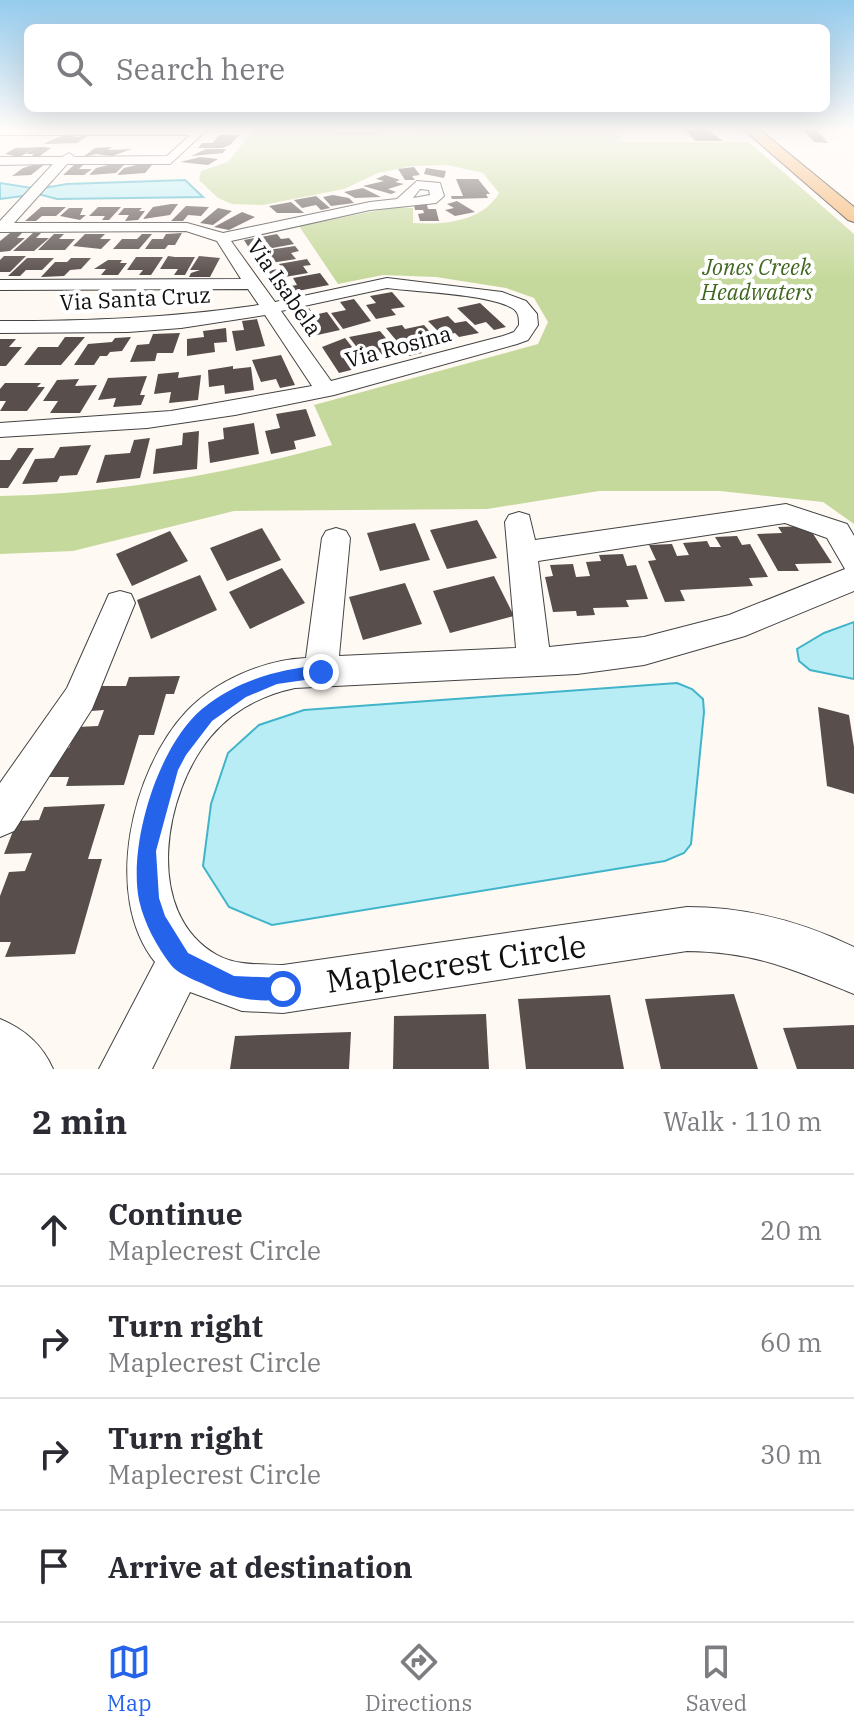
<!DOCTYPE html>
<meta charset="utf-8">
<style>
body{margin:0;font-family:"IBM Plex Serif",serif;background:#f2f2f3;color:#2b2b33}
.stop{position:absolute;width:24px;height:24px;margin:-18px;border:6px solid #2563eb;border-radius:50%;background:#fff}
.stop.end{background:#2563eb;border-color:#fff;box-shadow:0 2px 8px #0008}
.list{margin:0;padding:0;list-style:none}
h2{display:flex;justify-content:space-between;align-items:center;height:104px;margin:0;padding:0 32px;font-size:34px}
h2 small{font-size:26px;font-weight:400;color:#7c7c81}
.list li{display:grid;grid-template-columns:52px 1fr auto;gap:24px;align-items:center;box-sizing:border-box;height:112px;padding:0 32px;border-top:2px solid #e1e1e2}
.list b{display:block;font-size:30px;white-space:nowrap}
.list p{margin:0;font-size:26px;white-space:nowrap;color:#7c7c81}
.list em{font-size:26px;font-style:normal;color:#7c7c81}
.icon{flex:none;width:44px;height:44px;fill:none;stroke:currentColor;stroke-width:2;stroke-linecap:round;stroke-linejoin:round}
.map{position:relative;flex:none;width:854px;height:1069px;overflow:hidden}
.search{position:absolute;background:#fff;box-shadow:0 8px 32px #0002;left:24px;right:24px;top:24px;height:88px;display:flex;align-items:center;gap:20px;box-sizing:border-box;padding:0 28px;border-radius:12px;color:#7c7c81;font-size:30px}
.sheet{height:552px;background:#fff}
nav{display:flex;justify-content:space-around;align-items:center;box-sizing:border-box;height:112px;border-top:2px solid #e1e1e2;background:#fff;font-size:22px;color:#7c7c81}
nav a{display:grid;justify-items:center;gap:4px}
nav .on{color:#2563eb}
.map>svg:first-child{display:block}
</style>
<div class="map">
<svg width="854" height="1069" viewBox="0 0 854 1069">
<rect width="100%" height="100%" fill="#fff9f3"/>
<path fill="#c6d99c" d="M254,129H328L327,132L332,133L614,130L623,142H749L854,234V524L823,502L720,491H599L487,509L234,511L73,551L0,554V496C112,494 225,474 332,445L314,405L538,344L548,322L534,298L506,288L436,277L383,275L338,284L299,226L395,207L413,208V223C444,225 482,222 499,193L483,173L447,165L412,166L378,173L344,189L263,205L232,204L218,198L199,180L201,171L228,162Z"/>
<path fill="#b8edf5" stroke="#41b4ca" stroke-width="2" d="M185,180L203,197L57,199L38,194L0,199V183L38,189L67,184Z
M854,622V679L810,670L799,661L797,649L824,633Z
M677,683L692,689L703,699L704,712L691,844L684,853L665,861L272,925L229,907L203,866L211,804L228,753L259,725L304,710Z"/>
<path fill="#584e4c" d="M684,129H707L723,141H695Z
M802,129H816L828,143L814,142Z
M64,135L77,137L89,135L77,143L43,144Z
M220,135H239L230,145L222,148H198L202,143H212Z
M112,147L108,150L132,149L112,156L96,154L83,157L95,148Z
M15,148L44,147L51,148L37,158H29L34,154H26L34,148L20,157L5,154Z
M206,149H226L223,153L191,156Z
M200,157L218,159L208,165L180,162Z
M36,164H45L31,175L12,176L23,168Z
M75,164H84L79,169H92L84,175H63Z
M108,165H124L116,173L89,175L96,168Z
M136,165H152L145,173L117,175L124,168Z
M414,167L420,175L412,176L415,180H405L398,169Z
M426,168L446,171L444,178L424,174Z
M385,175L400,180L395,182L404,184L388,189L396,192L391,194L363,186L384,181L376,179Z
M456,179H478L490,194H486L488,198L452,199L451,196H463Z
M363,188L381,197L355,198L344,192Z
M333,195L349,198L354,203L331,206L323,197Z
M316,196L330,208L321,210L316,205L302,208L294,200Z
M457,201L475,212L455,216L445,210L454,208L447,204Z
M291,202L304,213H277L269,206Z
M171,204H178L170,215L143,219L153,207Z
M414,205H427L428,209H436L439,221H420L418,214L424,213L423,210H415Z
M186,206L209,207L201,216L188,215L183,221H171Z
M41,207H66L56,216H42L36,221H25Z
M98,207H121L109,220H102L105,216H89Z
M69,208H83L80,215H86L80,220L60,216Z
M124,208H142L139,211H145L138,220L125,221L129,215H118Z
M218,208L232,211L213,225L200,223Z
M242,212L255,217L229,230L214,227Z
M23,232L17,238H25L10,251L0,252V241L10,233Z
M33,233H41L36,238H49L34,251H13Z
M182,233L175,245H168L165,249H145L152,239H163L166,234Z
M54,234H64L59,239H75L65,250H38Z
M85,234H105L100,239H111L101,249L73,246Z
M142,234H152L139,249H113L122,239H137Z
M277,234L281,239L289,238L294,244L267,249L264,245L249,248L244,240Z
M295,246L299,251L291,253L296,259L264,264L259,257L271,255L268,250Z
M4,256H26L10,272H0V260Z
M168,256L175,257H195L185,275H174L178,269H160Z
M199,256L220,258L210,277H189L191,273L200,270H190Z
M136,257H163L151,275H139L143,270H127Z
M27,258H54L42,270H26L20,276H8Z
M71,258H91L81,269L70,270L64,276L41,277L55,262H67Z
M307,259L311,265L303,266L308,273L273,279L268,271L282,268L279,264Z
M108,260H122L120,263H127L118,275H101L106,269H94Z
M320,273L329,285L282,294L279,288L297,285L293,278Z
M392,292L405,307L391,309L396,315L376,319L366,305L376,303L370,296Z
M354,299L371,321L343,329L331,313L346,310L340,302Z
M480,303L506,327L494,330L486,322L475,325L457,308Z
M309,308L314,315L327,312L340,330L313,336L297,310Z
M448,316L455,323L466,321L479,333L459,337L455,333L443,336L428,321Z
M257,319L265,346L236,351L232,331L244,330L242,321Z
M402,325L405,329L424,325L441,344L419,349L422,353L409,356L386,328Z
M226,328L227,342L214,343L215,352L187,356V339L204,337L203,331Z
M380,331L400,355L385,358L378,350L362,354L349,337Z
M180,333L173,353H157L155,361L130,362L137,345L149,344L153,334Z
M65,337H85L61,365H24L38,347H58Z
M131,337L122,351L110,352L107,356H100L94,365H74L88,344L112,342L115,338Z
M345,338L360,357L349,360L355,369L339,373L322,347Z
M0,339H16L9,347H22L6,366H0Z
M281,355L295,385L280,388L276,379L261,382L252,360Z
M233,366V369L251,367L254,390L225,394L224,385L209,387L208,370Z
M179,372L178,378L201,375L198,400L169,403L171,392L154,394L158,374Z
M147,376L140,395H145L141,405L113,407L116,398L98,400L108,378Z
M79,379L75,386L97,385L80,413H50L58,401H43L57,380Z
M5,383H41L37,387H45L27,411H0L6,401H0V389Z
M306,409L316,436L294,441L296,449L271,454L265,431L280,428L276,414Z
M254,423L259,454L210,463L208,442L224,439L223,428Z
M199,431L197,469L153,474L156,449L182,445L183,433Z
M150,438L140,478L96,483L105,455L130,453L134,440Z
M91,445L77,475L60,476L57,482L22,484L35,459L54,458L60,447Z
M18,448H34L8,488H0V460H10Z
M477,520L497,558L447,569L430,530Z
M415,523L430,560L380,571L367,533Z
M808,526L832,563L795,564L799,571H778L757,534L782,533L778,527Z
M262,528L281,560L227,581L210,548Z
M170,531L188,561L132,586L116,554Z
M737,536L742,545L750,544L768,577L749,578L753,586L680,590L685,601L665,602L648,561L656,560L649,545L672,544L677,556L689,555L683,543L707,541L710,547H721L715,537Z
M623,554L627,566L636,565L648,599L626,600L629,607L593,608L595,615L577,616L576,611L553,612L545,577L553,576L550,565L573,564L576,577L590,576L586,562L601,561L599,555Z
M282,568L305,603L250,629L229,592Z
M200,575L217,610L151,639L137,600Z
M494,576L514,616L450,633L433,591Z
M405,583L422,624L363,640L349,597Z
M180,676L174,694H166L154,735H139L124,785L66,786L69,777H46L57,748H69L77,727L98,726L104,710L91,711L101,686H126L129,677Z
M818,707L849,715L854,747V794L827,786Z
M105,804L88,859H102L75,954L5,957L11,942H0V896L9,872L25,871L32,853L4,854L17,821L39,820L44,807Z
M734,994L758,1069H661L645,999Z
M610,995L624,1069H526L518,999Z
M486,1014L489,1069H393L394,1016Z
M854,1025V1069H797L783,1028Z
M351,1032L349,1069H230L235,1036Z"/>
<g fill="none" stroke-linecap="round" stroke-linejoin="round">
<g stroke="#434343" stroke-width="2">
<path id="minor" d="M0,129H208L170,164H67L14,223H187L223,233L370,202L397,199L417,181L440,183L444,196L436,203L370,210L231,241L275,302L387,278L502,292L526,301L537,314L538,325L528,340L517,344L334,395L235,415L147,428L0,437V423L171,411L312,386L265,315L181,328L128,332L0,333V321C91,321 168,318 259,305L248,289L0,290V280L241,279L217,241L186,231L0,232V221L53,164L0,165V157H62L69,153L75,157L167,156L190,135H0ZM420,189L429,190L430,195L413,198ZM387,288C417,292 489,294 512,308C519,312 519,318 519,325L514,332L503,336L331,381L281,311Z
M331,129H384L379,132L336,133Z
M786,504L847,524L854,536V591L745,636L644,665L577,674L295,688C262,695 233,710 211,736C164,792 142,913 217,955C237,966 261,964 283,965L687,907C747,907 800,921 854,947V994C792,969 756,952 687,951L283,1013L242,1011L190,992L152,1069H99L155,962C102,896 132,770 186,712C215,681 263,660 306,658L322,538L326,531L336,528L346,531L350,538L339,656L516,648L505,522L509,515L519,512L529,515L535,540ZM785,523L827,538L845,569L729,615L644,637L549,647L538,561Z
M120,591L131,594L135,603L92,709L14,831L0,837V783L67,688L109,594Z
M0,1019C24,1029 42,1044 53,1069H0Z"/>
</g>
<g stroke="#212121" stroke-width="2">
<path id="major" d="M743,129H759L854,207V222L848,220Z"/>
</g>
<use href="#minor" fill="#fff" fill-rule="evenodd"/>
<use href="#major" fill="#f5b36c" fill-rule="evenodd"/>
</g>
<linearGradient id="sky" x2="0" y2="1"><stop stop-color="#95cbed"/><stop offset="0.46" stop-color="#fffcfa"/><stop offset="1" stop-color="#fffcfa" stop-opacity="0"/></linearGradient>
<rect width="854" height="279" fill="url(#sky)"/>
<path fill="#2563eb" d="M321,665L328,672L326,677L277,684L246,697L212,721L186,755L178,770L156,851L159,898L165,916L188,953L234,976L283,978L291,981L294,989L291,996C269,1005 234,999 214,989C201,982 180,976 171,965C157,947 144,923 139,900C128,844 158,746 202,709C238,680 276,670 321,665Z"/>
<g text-anchor="middle" dominant-baseline="central" stroke-width="8" stroke-linejoin="round" paint-order="stroke">
<g font-size="22" font-style="italic" fill="#406720" stroke="#fff">
<text x="757" y="266">Jones Creek<tspan x="757" dy="25">Headwaters</tspan></text>
</g>
<g font-size="22" fill="#101010" stroke="#fff">
<text transform="translate(285 287) rotate(55)">Via Isabela</text>
<text transform="translate(135 298) rotate(-3)">Via Santa Cruz</text>
<text transform="translate(398 346) rotate(-15)">Via Rosina</text>
</g>
<g font-size="32" fill="#101010" stroke="#fff">
<text transform="translate(456 963) rotate(-8)">Maplecrest Circle</text>
</g>
</g>
</svg>
<div class="stop" style="left:283px;top:989px"></div>
<div class="stop end" style="left:321px;top:672px"></div>
<div class="search"><svg class="icon" aria-label="search" viewBox="0 0 24 24"><circle cx="10" cy="10" r="6"/><path d="M15 15l6 6"/></svg>Search here</div>
</div>
<section class="sheet">
<h2>2 min<small>Walk · 110 m</small></h2>
<ul class="list">
<li><svg class="icon" aria-label="ahead" viewBox="0 0 24 24"><path d="M12 20V5M6 11l6-6 6 6"/></svg><div><b>Continue</b><p>Maplecrest Circle</p></div><em>20 m</em></li>
<li><svg class="icon" aria-label="right" viewBox="0 0 24 24"><path d="M7 20v-9h11M14 6l5 5-5 5"/></svg><div><b>Turn right</b><p>Maplecrest Circle</p></div><em>60 m</em></li>
<li><svg class="icon" aria-label="right" viewBox="0 0 24 24"><path d="M7 20v-9h11M14 6l5 5-5 5"/></svg><div><b>Turn right</b><p>Maplecrest Circle</p></div><em>30 m</em></li>
<li><svg class="icon" aria-label="arrive" viewBox="0 0 24 24"><path d="M6 21V4h12l-3 4 3 4H6"/></svg><div><b>Arrive at destination</b></div></li>
</ul>
</section>
<nav>
<a class="on"><svg class="icon" aria-label="map" viewBox="0 0 24 24"><path d="M3 6l6-2 6 2 6-2v14l-6 2-6-2-6 2zM9 4v14M15 6v14"/></svg>Map</a>
<a><svg class="icon" aria-label="directions" viewBox="0 0 24 24"><path d="M12 3l9 9-9 9-9-9zM9 14v-3h6M13 9l2 2-2 2"/></svg>Directions</a>
<a><svg class="icon" aria-label="saved" viewBox="0 0 24 24"><path d="M7 4h10v16l-5-4-5 4z"/></svg>Saved</a>
</nav>
